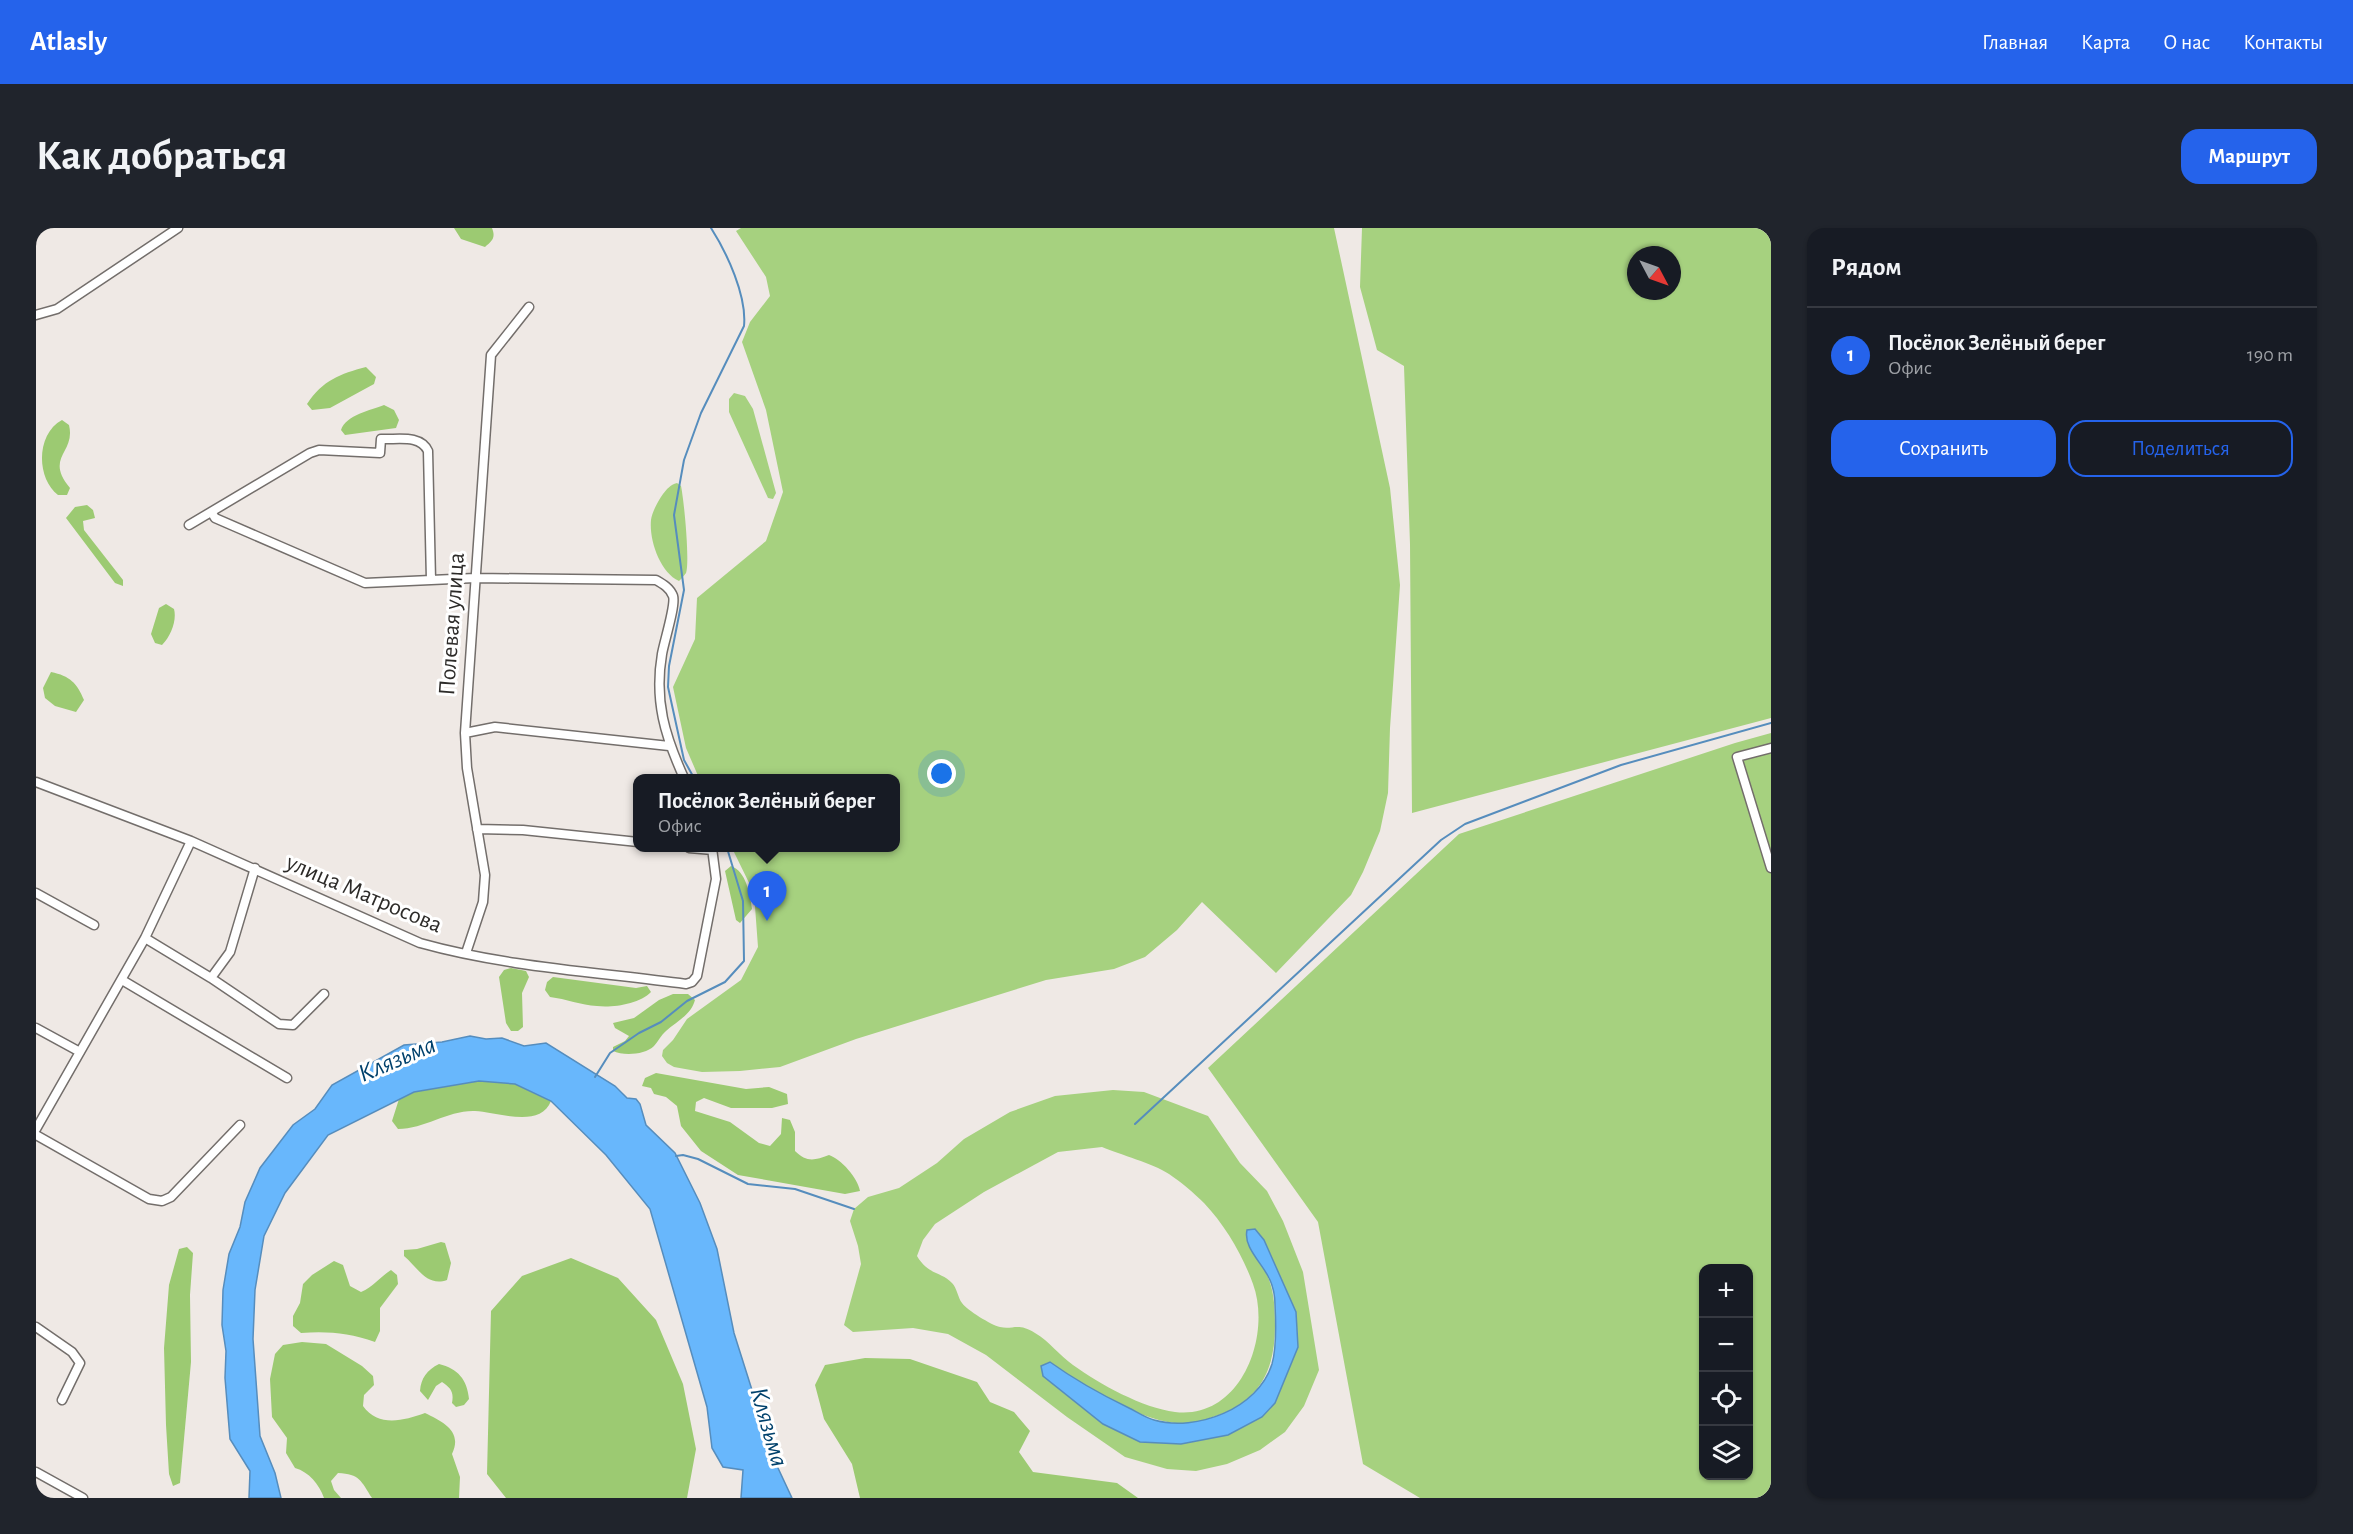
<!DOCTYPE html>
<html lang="ru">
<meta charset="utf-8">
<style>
body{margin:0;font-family:"Alegreya Sans",sans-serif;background:#20242c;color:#f1f3f6}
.controls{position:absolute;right:18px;bottom:18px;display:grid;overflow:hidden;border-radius:12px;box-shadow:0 2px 4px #0004}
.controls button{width:54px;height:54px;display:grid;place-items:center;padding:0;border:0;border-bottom:2px solid #363941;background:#171b24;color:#f1f3f6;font:30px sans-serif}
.compass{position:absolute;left:1591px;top:18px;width:54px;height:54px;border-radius:50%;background:#171b24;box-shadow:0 2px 4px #0004;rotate:131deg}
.you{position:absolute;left:906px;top:546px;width:21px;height:21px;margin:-15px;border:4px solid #fff;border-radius:50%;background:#1a73e8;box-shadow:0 0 0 9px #1a73e833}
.badge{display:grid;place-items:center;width:39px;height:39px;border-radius:50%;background:#2563eb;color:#fff;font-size:20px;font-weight:700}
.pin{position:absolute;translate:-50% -50px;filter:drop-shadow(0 2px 3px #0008)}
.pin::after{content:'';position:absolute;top:32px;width:21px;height:18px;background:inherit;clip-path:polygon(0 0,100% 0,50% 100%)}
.popup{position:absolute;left:597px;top:546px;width:267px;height:78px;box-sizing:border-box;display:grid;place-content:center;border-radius:12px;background:#171b24;filter:drop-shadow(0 2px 4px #0005);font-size:20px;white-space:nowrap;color:#9ea1a6}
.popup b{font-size:22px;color:#f1f3f6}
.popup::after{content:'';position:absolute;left:50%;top:100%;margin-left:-12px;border:12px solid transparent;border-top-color:#171b24}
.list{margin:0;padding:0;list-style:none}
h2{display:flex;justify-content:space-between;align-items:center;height:78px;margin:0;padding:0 24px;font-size:26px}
h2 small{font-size:20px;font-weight:400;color:#9ea1a6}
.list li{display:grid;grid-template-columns:39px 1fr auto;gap:18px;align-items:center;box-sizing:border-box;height:96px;padding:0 24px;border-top:2px solid #363941}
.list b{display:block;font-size:22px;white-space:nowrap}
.list p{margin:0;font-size:20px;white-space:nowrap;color:#9ea1a6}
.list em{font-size:20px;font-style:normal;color:#9ea1a6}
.actions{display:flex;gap:12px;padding:18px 24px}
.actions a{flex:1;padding:14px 0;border:2px solid #2563eb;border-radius:18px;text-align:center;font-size:21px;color:#2563eb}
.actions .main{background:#2563eb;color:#fff}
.icon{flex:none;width:33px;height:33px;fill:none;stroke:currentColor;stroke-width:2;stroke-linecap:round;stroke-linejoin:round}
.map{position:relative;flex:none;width:1735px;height:1270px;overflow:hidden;border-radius:18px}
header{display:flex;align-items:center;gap:36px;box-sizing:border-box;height:84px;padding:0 30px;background:#2563eb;color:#fff}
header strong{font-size:28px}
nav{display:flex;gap:33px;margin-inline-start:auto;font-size:21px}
.intro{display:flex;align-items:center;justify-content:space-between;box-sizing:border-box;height:144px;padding:0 36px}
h1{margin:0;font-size:42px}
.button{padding:15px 27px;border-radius:18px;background:#2563eb;color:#fff;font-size:21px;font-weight:700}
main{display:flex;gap:36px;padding:0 36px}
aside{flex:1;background:#171b24;border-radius:18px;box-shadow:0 2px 4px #0004}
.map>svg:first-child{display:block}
</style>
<header>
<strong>Atlasly</strong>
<nav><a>Главная</a><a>Карта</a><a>О нас</a><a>Контакты</a></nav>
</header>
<div class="intro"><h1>Как добраться</h1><a class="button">Маршрут</a></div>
<main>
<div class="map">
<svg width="1735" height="1270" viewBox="0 0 1735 1270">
<rect width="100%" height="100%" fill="#efe9e5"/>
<path fill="#a6d17f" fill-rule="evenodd" d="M705,0H1298L1354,260L1364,357L1354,500L1352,565L1344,603L1327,644L1315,667L1240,745L1166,674L1141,702L1109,729L1078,741L1010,752L820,811L744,839L704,843L666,844L638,839L631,835L626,828L627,822L637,812L651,791L705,752L722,719L718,665L696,620H860V550H663L650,520L637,459L659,411L661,370L730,313L747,264L730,182L706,114L714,94L734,68L730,49L700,3Z
M1326,0H1735V490L1376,585L1374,316L1368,138L1341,122L1324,59ZM1600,27H1636V63H1600Z
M698,165L709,168L717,181L740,265L737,271L732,270L693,184V171Z
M641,255L645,258C648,272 654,334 650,345C648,348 646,350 643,353C624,344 613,312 615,292C616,284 622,273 627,266C631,261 634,257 641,255Z
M1735,505V1270H1384L1327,1236L1282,994L1172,840L1423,606L1699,515ZM1668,1040H1712V1248H1668Z
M1077,862L1108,864L1172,888L1204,935L1231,963L1247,993L1267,1044L1283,1142L1268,1178L1249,1204L1224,1222L1191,1236L1160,1243L1131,1241L1089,1229L1031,1189L950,1127L912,1106L877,1100L817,1104L808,1097L825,1036L822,1018L814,993L818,981L832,969L863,960L901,935L928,911L974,884L1019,868ZM1066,919C1085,927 1116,935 1133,946C1145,954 1158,965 1168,975C1189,997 1207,1028 1217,1056C1236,1108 1205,1192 1139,1184C1107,1180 1063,1156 1037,1137C1024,1128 1013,1113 999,1105C982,1094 977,1102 964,1099C955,1097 931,1082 926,1075C922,1070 921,1060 916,1055C906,1044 892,1047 881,1028L887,1012L899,996L948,964L1022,924ZM1219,1001L1228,1012L1260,1084L1262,1119L1239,1175L1226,1189L1192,1207L1145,1216L1104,1214L1067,1196L1007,1148L1014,1134C1047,1158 1116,1202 1158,1195C1165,1194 1173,1190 1180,1188C1223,1173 1239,1143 1239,1098C1239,1066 1236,1047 1215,1022Z"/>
<path fill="#9cca72" d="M418,0H456C460,10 456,13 449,19L425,11Z
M330,139L340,149L338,156L294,180L276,182L271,176C287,152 304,146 330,139Z
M348,177L358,182L363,192L360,200L309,207L305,202C310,187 335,182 348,177Z
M26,192L33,197C40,225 8,229 34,260L31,267H22C0,250 0,206 26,192Z
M51,277L57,282L59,290L47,293L48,302L87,352V358L79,355L30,290L39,279Z
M130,376L138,381C141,392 135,408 126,417L119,415L115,406L123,380Z
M15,444C34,448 41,455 48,472L40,484L19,478L9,470L7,460Z
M695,638C710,643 714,666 716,681L704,695L700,692L689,643Z
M475,740L490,743L493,749L486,765L487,799L482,803H475L470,795L463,749L468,742Z
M517,749L600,760L611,758L615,764C604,776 576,780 561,778C545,777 530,771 514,769L509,762L511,754Z
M637,766H652L659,772C655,787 641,793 630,803C625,807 622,814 618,818C609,827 587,828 577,823V819L589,813L593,808L579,800L577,795L598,790L623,772Z
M620,845L710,861L733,859L751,866L752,876L736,880H695L668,870L660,874L659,883L694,894L723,915L734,918L745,906L746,890L754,892L759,904V923C770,934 778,933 793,927C805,931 822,950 824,963L809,966L702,947L665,923L645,898L641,878L630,869L618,866L615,860L606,858L609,850Z
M443,853L479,856L515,873C504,901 462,884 439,883C412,882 389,901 362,901L356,893L363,871L378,864Z
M405,1014L409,1015L415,1035L411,1052C391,1059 382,1040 368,1028V1022L381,1021Z
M151,1019L157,1025L154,1067L155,1134L144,1255L137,1258L133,1246L130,1197L128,1120L133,1057L143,1021Z
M535,1030L582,1050L620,1092L647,1156L660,1221L651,1270H470L451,1246L455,1083L486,1048Z
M298,1033L307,1037L314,1058L325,1064C337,1059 344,1049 355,1042L361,1047L362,1056L344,1080V1103L339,1114C313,1105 292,1103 265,1105L257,1098V1088L264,1075L267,1056L276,1047Z
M266,1114L290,1116L326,1138L337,1148L338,1157L328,1167L327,1178C342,1199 367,1193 389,1185C407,1194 427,1203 416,1226L424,1249L423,1270H336C325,1253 324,1246 302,1245L295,1253L298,1262L305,1270H288C283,1256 273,1244 259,1240L250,1225L251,1210L236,1189L234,1151L239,1126L247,1117Z
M829,1130L874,1131L941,1154L954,1174L978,1184L994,1203L983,1224L997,1244L1081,1255L1102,1270H824L816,1236L788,1191L779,1157L789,1137Z
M403,1136C422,1141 431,1151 433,1171L428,1177L420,1179L416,1175C418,1164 415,1160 406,1154L400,1158L392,1172L384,1163C385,1150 391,1142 403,1136Z"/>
<path fill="#68b7fc" stroke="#568dbd" stroke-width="1.5" d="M434,808L450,811L466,810L488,818L510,815L579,858L591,870L600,871L604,876L610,897L639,925L664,975L681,1021L698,1105L722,1181L728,1210L756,1270H705L707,1242L687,1239L676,1220L671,1179L614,981L570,927L515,873L479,856L443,853L378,864L292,907L249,965L228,1008L219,1062L217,1111L224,1208L239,1245L245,1270H213L214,1243L194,1211L189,1150L190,1123L186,1097L187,1062L193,1026L204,999L209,974L224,940L257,897L279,881L296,857L368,817L406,814Z
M1219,1001L1228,1012L1260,1084L1262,1119L1239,1175L1226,1189L1192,1207L1145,1216L1104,1214L1067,1196L1007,1148L1005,1138L1014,1134C1039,1152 1066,1167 1093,1180C1101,1184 1110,1190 1118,1192C1160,1204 1222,1181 1236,1136C1241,1118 1240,1095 1239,1077C1239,1068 1237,1058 1233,1050C1226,1035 1207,1019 1211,1002Z"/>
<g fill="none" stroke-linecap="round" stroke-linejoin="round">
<path stroke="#568dbd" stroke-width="2" d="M658,550L648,532L632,459L633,438L648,362L638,287L648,232L665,185L708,98C711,68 691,25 675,0
M559,849L574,825L603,805L625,794L651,773L689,754L708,733L707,673L691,620
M1099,896L1405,612L1429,596L1585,537L1735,495
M640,928L647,927L662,931L712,956L759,961L818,981"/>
<g stroke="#736e6b" stroke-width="11">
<path id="minor" d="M0,87L21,81L142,0
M176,285L179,290L329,355L439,350L620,352C627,356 634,360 637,368C640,377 628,414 626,426C618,473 629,508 648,550
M153,297L274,225L283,222L344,225L345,211C361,212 384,206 392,223L395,352
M429,505L459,499L633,518
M1735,520L1701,529L1735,640
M0,554L155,613L384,715C470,739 561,744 650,756L656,754L661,748L680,651L676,620
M441,601L487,602L602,614
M653,620L677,622
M0,665L58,697
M109,710L175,750L243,796L257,797L288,766
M430,725L447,674L449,647L431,540L429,505L455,127L493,79
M175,750L194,724L219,640
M86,752L251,850
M0,800L44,824
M0,901L109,710L155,613
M0,907L113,971L126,973L135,969L204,897
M0,1099L36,1124L44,1135L26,1172
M0,1244L47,1270"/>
</g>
<use href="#minor" stroke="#fff" stroke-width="8"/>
</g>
<g text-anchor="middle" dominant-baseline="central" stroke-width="6" stroke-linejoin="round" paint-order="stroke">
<g font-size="24" fill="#2d2b29" stroke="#fff">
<text transform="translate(416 396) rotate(-86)">Полевая улица</text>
<text transform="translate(328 666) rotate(23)">улица Матросова</text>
</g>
<g font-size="26" font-style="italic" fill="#00416c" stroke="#fff">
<text transform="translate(361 831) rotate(-23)">Клязьма</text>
<text transform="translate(733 1199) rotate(74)">Клязьма</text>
</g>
</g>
</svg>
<div class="controls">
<button>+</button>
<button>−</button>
<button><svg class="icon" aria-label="locate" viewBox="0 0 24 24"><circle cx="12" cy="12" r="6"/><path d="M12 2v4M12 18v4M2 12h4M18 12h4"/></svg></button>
<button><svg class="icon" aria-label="layers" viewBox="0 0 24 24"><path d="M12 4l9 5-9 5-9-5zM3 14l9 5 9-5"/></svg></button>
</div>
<svg class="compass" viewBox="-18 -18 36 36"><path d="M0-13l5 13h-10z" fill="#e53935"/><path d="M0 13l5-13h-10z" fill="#9ea1a6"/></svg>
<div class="you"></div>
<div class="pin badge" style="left:731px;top:693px">1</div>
<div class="popup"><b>Посёлок Зелёный берег</b>Офис</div>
</div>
<aside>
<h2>Рядом<small></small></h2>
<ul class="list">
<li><span class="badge">1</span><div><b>Посёлок Зелёный берег</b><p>Офис</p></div><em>190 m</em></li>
</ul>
<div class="actions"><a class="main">Сохранить</a><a>Поделиться</a></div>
</aside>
</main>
